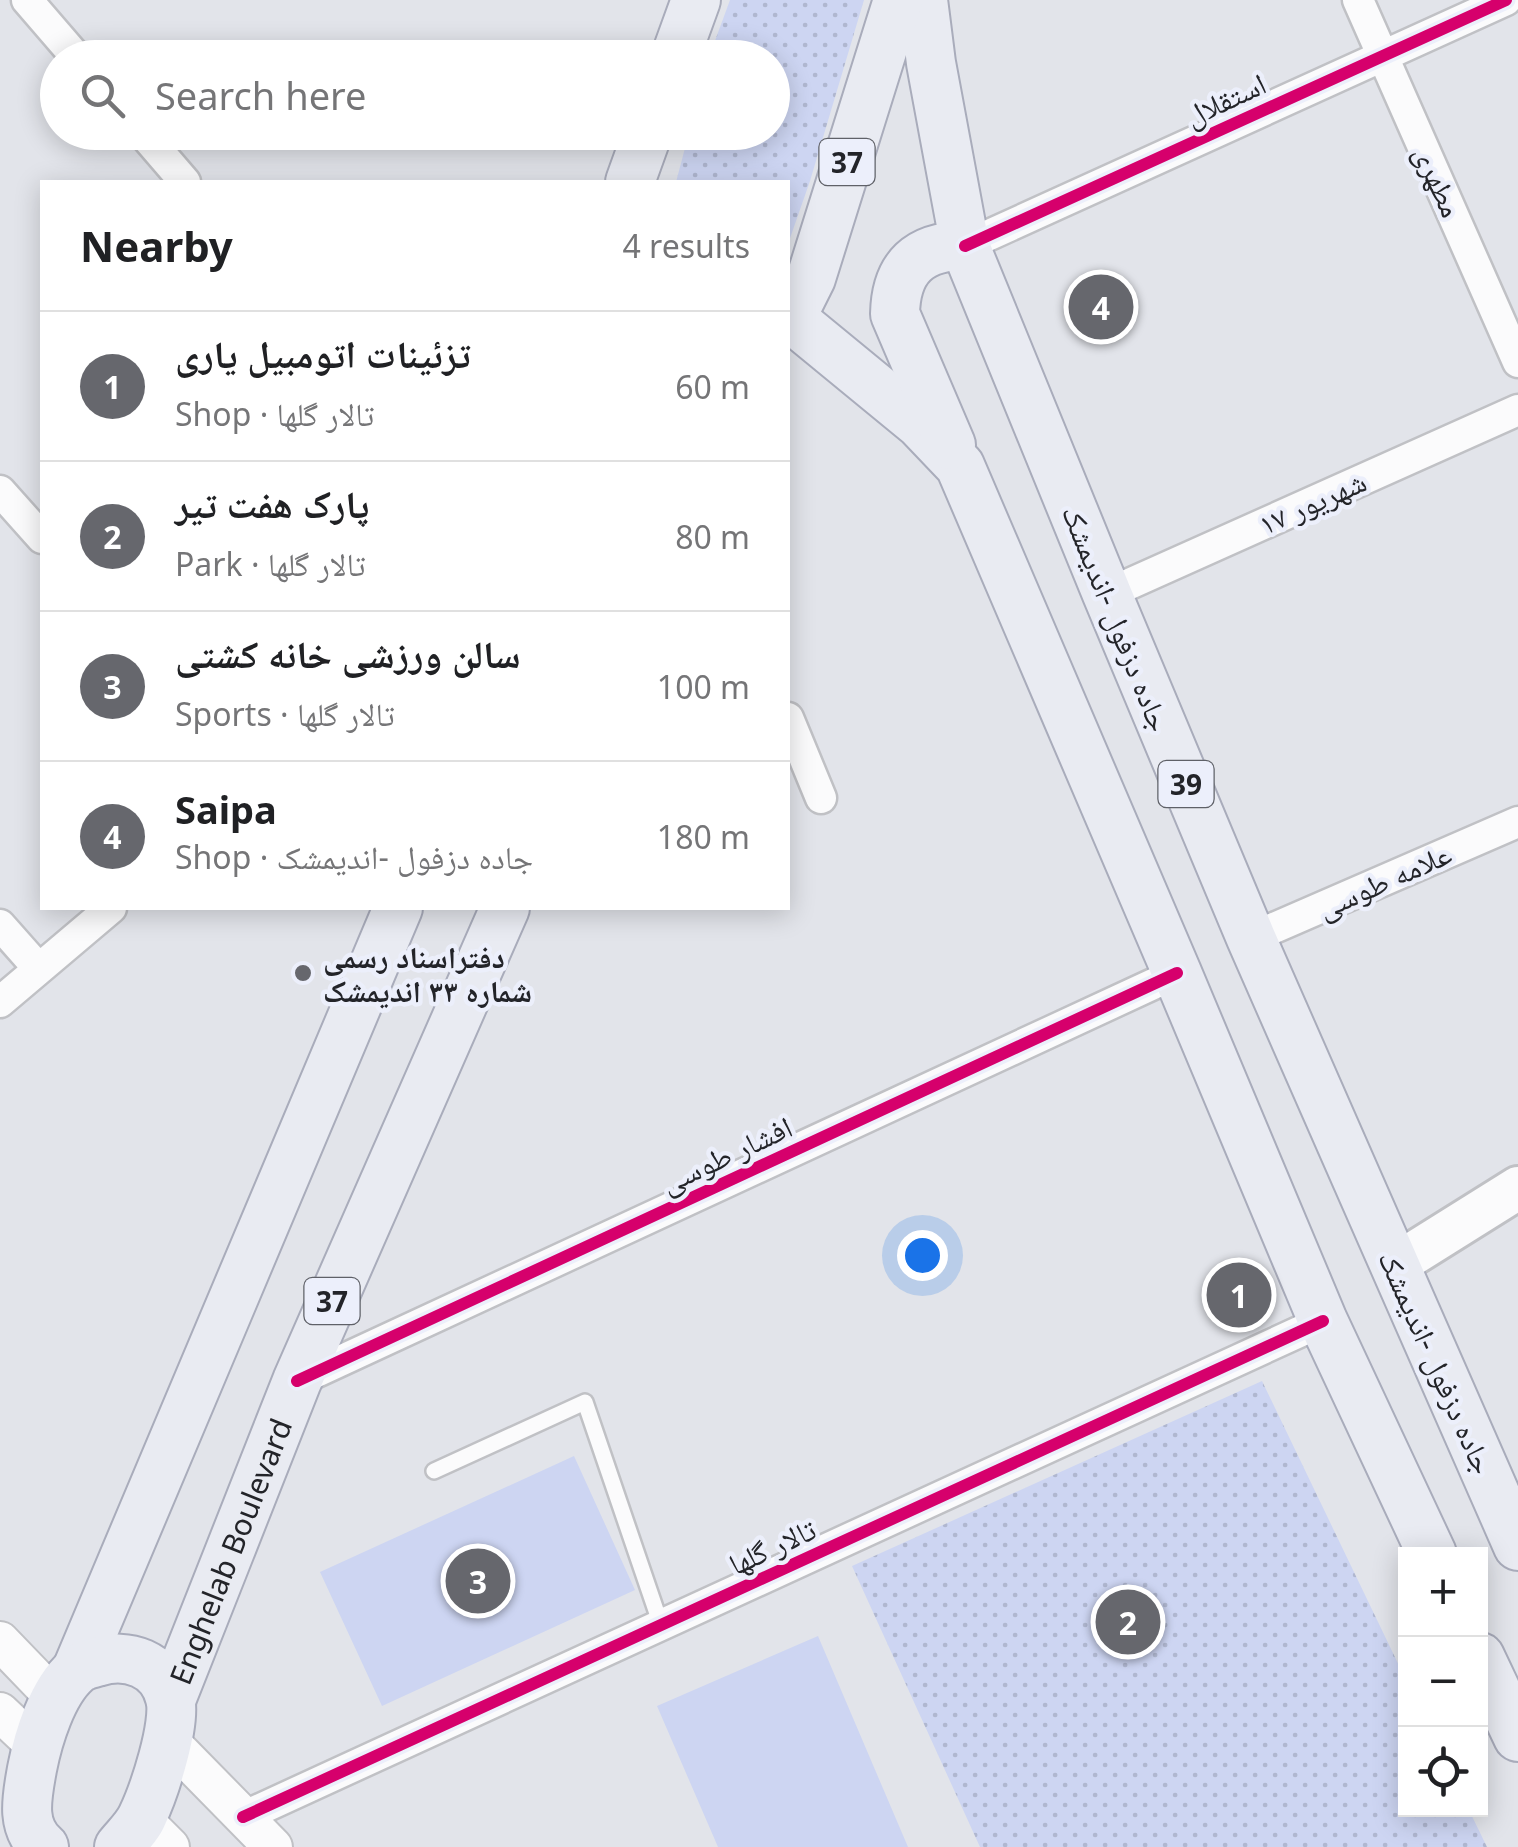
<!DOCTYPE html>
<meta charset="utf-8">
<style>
body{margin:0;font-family:"Noto Sans","Noto Naskh Arabic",sans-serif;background:#f6f6f6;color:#202124}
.controls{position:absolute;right:30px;bottom:30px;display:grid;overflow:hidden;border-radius:0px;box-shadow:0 5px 25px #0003}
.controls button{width:90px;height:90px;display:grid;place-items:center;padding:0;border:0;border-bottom:2px solid #e0e0e0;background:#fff;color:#202124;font:50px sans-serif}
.you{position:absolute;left:922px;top:1255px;width:35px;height:35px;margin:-25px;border:8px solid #fff;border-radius:50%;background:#1a73e8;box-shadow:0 0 0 15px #1a73e833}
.badge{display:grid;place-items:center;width:65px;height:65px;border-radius:50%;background:#66676d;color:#fff;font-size:32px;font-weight:700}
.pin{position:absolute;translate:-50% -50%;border:5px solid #fff;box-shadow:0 2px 10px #0006}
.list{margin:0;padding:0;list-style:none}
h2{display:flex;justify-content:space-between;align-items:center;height:130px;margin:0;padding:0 40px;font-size:42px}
h2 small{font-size:32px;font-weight:400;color:#757577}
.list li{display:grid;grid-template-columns:65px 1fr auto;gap:30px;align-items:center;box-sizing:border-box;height:150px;padding:0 40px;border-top:2px solid #e0e0e0}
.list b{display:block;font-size:38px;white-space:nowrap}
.list p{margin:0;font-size:32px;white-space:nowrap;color:#757577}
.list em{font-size:32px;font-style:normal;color:#757577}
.icon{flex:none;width:55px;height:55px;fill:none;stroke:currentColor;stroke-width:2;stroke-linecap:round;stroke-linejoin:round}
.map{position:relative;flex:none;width:1518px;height:1847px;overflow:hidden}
.search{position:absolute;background:#fff;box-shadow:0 5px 25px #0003;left:40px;top:40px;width:750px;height:110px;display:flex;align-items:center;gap:25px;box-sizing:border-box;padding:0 35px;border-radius:55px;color:#757577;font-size:38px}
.panel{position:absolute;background:#fff;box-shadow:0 5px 25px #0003;left:40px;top:180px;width:750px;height:730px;border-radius:0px}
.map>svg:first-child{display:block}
</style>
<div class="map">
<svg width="1518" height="1847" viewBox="0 0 1518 1847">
<defs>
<pattern id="park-dots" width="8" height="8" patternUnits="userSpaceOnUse" patternTransform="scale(2.5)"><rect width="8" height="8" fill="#cdd5f2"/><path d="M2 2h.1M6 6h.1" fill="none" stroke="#b0b7d0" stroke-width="1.8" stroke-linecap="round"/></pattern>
</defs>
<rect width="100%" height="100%" fill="#e2e4ea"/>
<path fill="url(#park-dots)" d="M730,0H864L810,181L788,244V182H676L689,133L772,132V58L709,57Z
M1262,1381L1405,1678L1406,1810H1469L1487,1847H980L852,1566Z"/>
<path fill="#cdd5f2" d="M574,1456L635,1590L382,1706L320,1572Z
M818,1636L908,1847H718L657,1706Z"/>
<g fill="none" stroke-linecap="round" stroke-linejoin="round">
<g stroke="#c0c1c5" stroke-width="20">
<path id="service" d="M434,1471L585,1402L661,1625"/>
</g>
<g stroke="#c0c1c5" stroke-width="35">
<path id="minor" d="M27,0L77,58
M1358,0L1518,362
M142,132L185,182
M965,246L1506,0
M0,491L42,538
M1107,594L1518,410
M788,718L821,798
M0,925L39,969
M1251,938L1518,822
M0,1002L111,908
M297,1381L1177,973
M243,1817L1323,1321"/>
</g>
<g stroke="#c0c1c5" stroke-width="42">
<path id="tertiary" d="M0,1641L55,1698
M0,1712L37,1747
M169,1741L273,1847
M142,1819L170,1847"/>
</g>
<g stroke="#c0c1c5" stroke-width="48">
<path id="secondary" d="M1395,1265L1518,1188"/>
</g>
<g stroke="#a9acbb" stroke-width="52">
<g id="primary">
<path d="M923,0L931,63L965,246L1107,594L1251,938L1518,1546"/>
<path d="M675,58L696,0"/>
<path d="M630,182L648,132"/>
<path d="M788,319L791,318L811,278L898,0"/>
<path d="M788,324L791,318L920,424L960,466L1177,973L1323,1321L1432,1554"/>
<path d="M951,445L895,314C896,267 919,246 965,246"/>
<path d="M1480,1657L1518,1737"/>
<path d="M77,1669L398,908"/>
<path id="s1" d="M171,1700L297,1381L505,908"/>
<path d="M44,1847C20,1827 27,1797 32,1769C38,1738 52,1692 76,1671C81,1666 90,1664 97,1662C127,1652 162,1664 170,1698C177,1723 154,1792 142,1817C137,1828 126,1838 119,1847"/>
</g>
</g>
<use href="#service" stroke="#fbfbfc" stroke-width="15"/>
<use href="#minor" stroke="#fbfbfc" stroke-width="30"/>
<use href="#tertiary" stroke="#fbfbfc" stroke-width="38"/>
<use href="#secondary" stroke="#fbfbfc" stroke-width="42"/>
<use href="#primary" stroke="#e9ebf2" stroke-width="48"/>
<g stroke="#eceffb" stroke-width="19">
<path id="cycleway" d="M965,246L1506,0
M297,1381L1177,973
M243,1817L1323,1321"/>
</g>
<use href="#cycleway" stroke="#d6006c" stroke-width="12"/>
</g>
<circle fill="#66676d" stroke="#eceffb" stroke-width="4" cx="303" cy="973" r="10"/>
<g text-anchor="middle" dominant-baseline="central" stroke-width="9" stroke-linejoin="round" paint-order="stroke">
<g fill="#eceffb" stroke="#5f6168" stroke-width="2.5">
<rect x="819.5" y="139" width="55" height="46" rx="8"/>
<rect x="1158.5" y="761" width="55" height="46" rx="8"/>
<rect x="304.5" y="1278" width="55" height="46" rx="8"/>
</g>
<g font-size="28" font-weight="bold" fill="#232429">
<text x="847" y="162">37</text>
<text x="1186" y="784">39</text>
<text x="332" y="1301">37</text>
</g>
<g font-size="30" fill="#232429" stroke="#eceffb">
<text transform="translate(1225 99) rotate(-25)">استقلال</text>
<text transform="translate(1439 181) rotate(66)">مطهری</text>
<text transform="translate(1312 502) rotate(-24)">۱۷ شهریور</text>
<text transform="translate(1117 618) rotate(68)">جاده دزفول -اندیمشک</text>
<text transform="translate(1384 880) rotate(-24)">علامه طوسی</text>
<text transform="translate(726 1154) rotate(-25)">افشار طوسی</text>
<text transform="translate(1437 1362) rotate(66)">جاده دزفول -اندیمشک</text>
<text transform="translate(772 1546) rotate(-25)">تالار گلها</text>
<text stroke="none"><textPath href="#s1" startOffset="160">Enghelab Boulevard</textPath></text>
</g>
<g font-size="30" font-weight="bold" fill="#232429" stroke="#eceffb" text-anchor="start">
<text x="323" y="956">دفتراسناد رسمی<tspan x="323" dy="34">شماره ۳۳ اندیمشک</tspan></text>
</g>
</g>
</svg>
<div class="controls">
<button>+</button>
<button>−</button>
<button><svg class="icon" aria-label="locate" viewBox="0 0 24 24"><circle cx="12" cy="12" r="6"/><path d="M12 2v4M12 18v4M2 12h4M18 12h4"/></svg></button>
</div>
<div class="you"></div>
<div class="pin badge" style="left:1239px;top:1295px">1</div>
<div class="pin badge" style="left:1128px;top:1622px">2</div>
<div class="pin badge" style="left:478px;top:1581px">3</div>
<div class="pin badge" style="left:1101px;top:307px">4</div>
<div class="search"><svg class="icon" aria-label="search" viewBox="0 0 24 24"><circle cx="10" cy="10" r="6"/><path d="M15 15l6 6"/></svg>Search here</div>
<section class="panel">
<h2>Nearby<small>4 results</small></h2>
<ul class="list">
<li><span class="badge">1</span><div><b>تزئینات اتومبیل یاری</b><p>Shop · تالار گلها</p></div><em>60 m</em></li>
<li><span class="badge">2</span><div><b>پارک هفت تیر</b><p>Park · تالار گلها</p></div><em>80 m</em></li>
<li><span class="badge">3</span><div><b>سالن ورزشی خانه کشتی</b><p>Sports · تالار گلها</p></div><em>100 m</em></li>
<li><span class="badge">4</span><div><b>Saipa</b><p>Shop · جاده دزفول -اندیمشک</p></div><em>180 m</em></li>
</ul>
</section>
</div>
